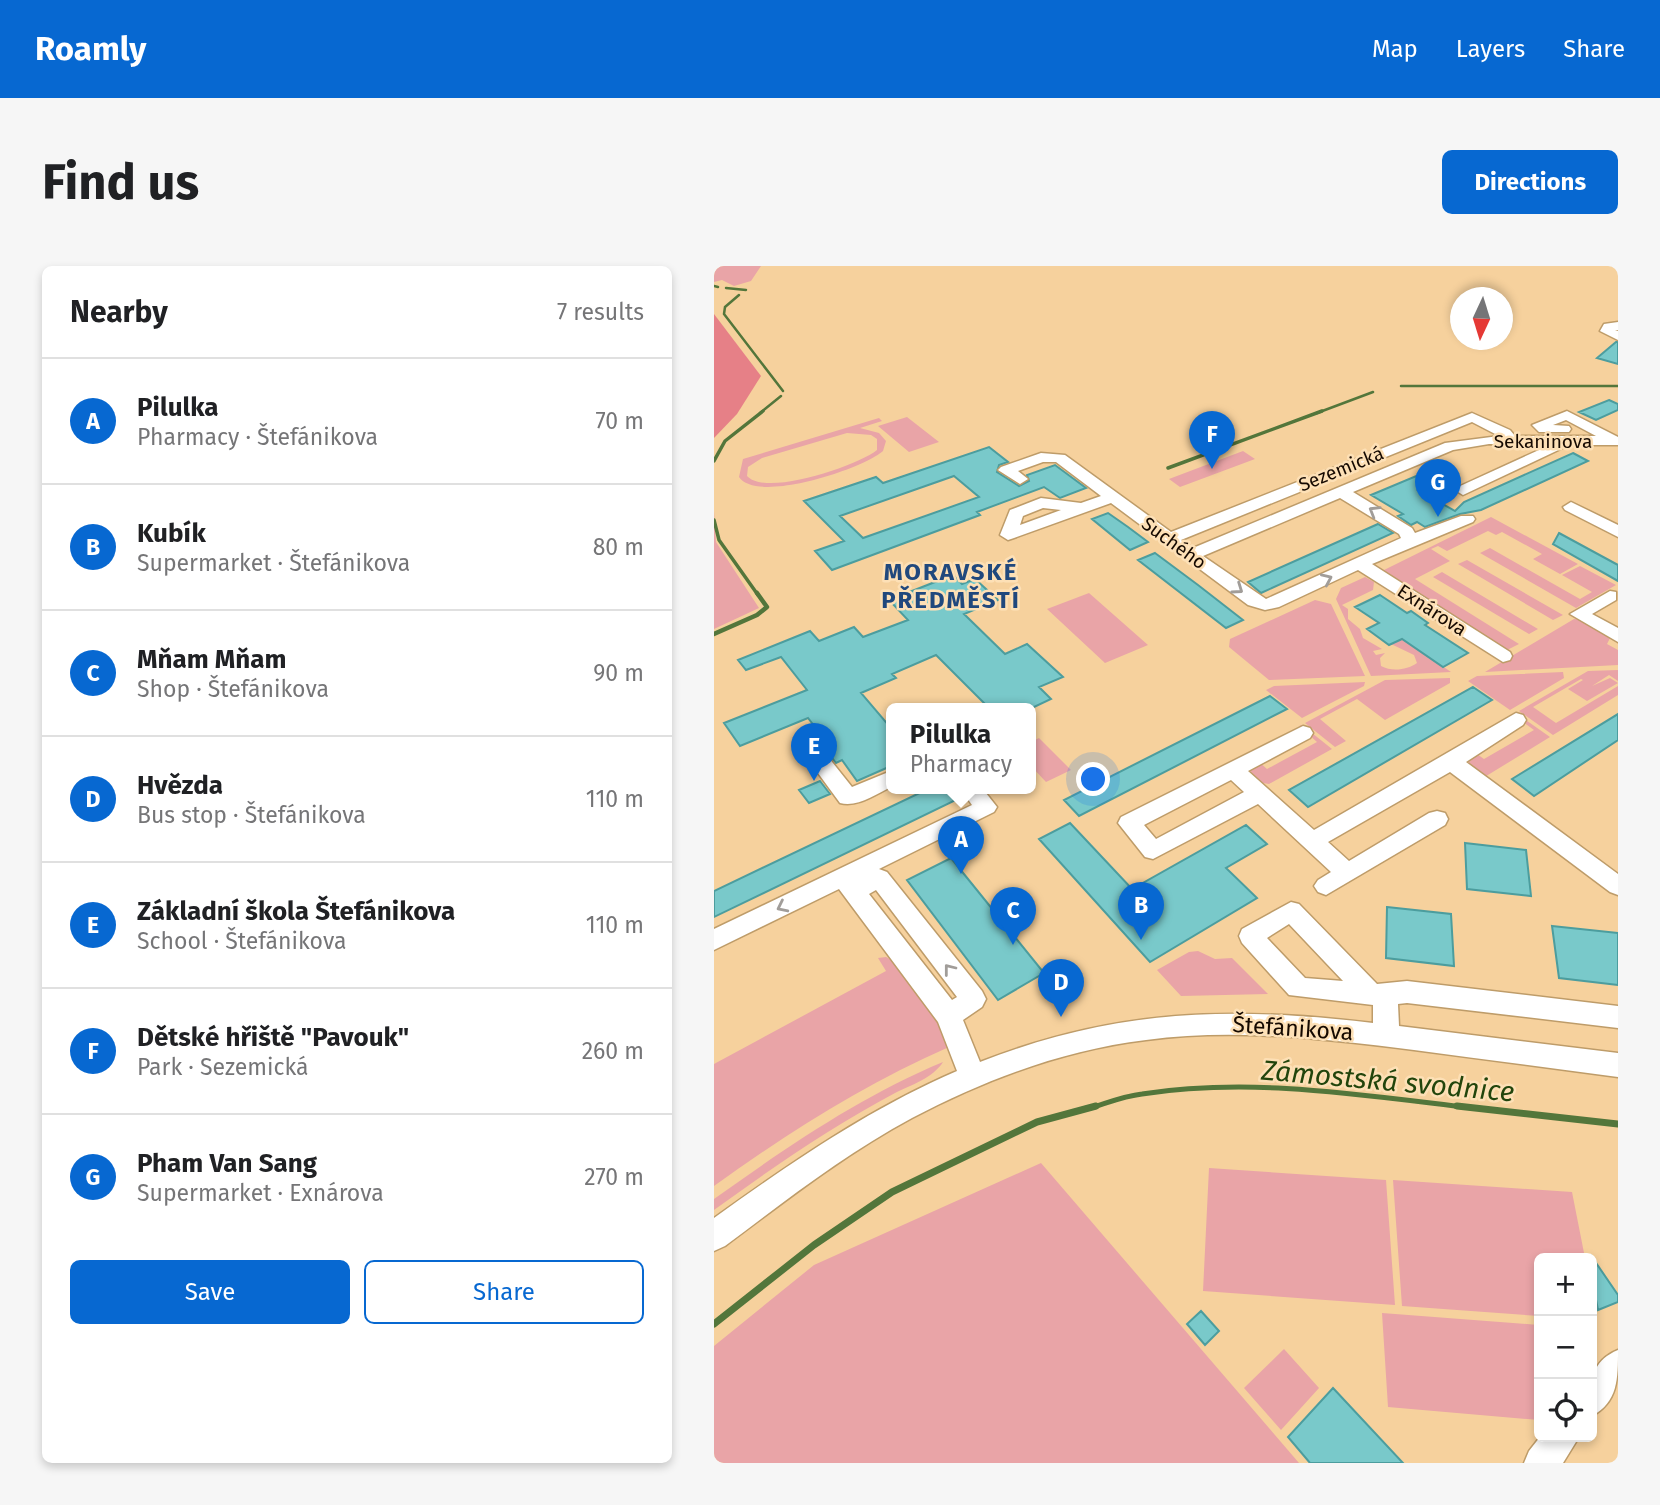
<!DOCTYPE html>
<meta charset="utf-8">
<style>
body{margin:0;font-family:"Fira Sans",sans-serif;background:#f6f6f6;color:#202124}
.controls{position:absolute;right:21px;bottom:21px;display:grid;overflow:hidden;border-radius:10px;box-shadow:0 4px 10px #0003}
.controls button{width:63px;height:63px;display:grid;place-items:center;padding:0;border:0;border-bottom:2px solid #e0e0e0;background:#fff;color:#202124;font:35px sans-serif}
.compass{position:absolute;left:736px;top:21px;width:63px;height:63px;border-radius:50%;background:#fff;box-shadow:0 4px 10px #0003;rotate:184deg}
.you{position:absolute;left:380px;top:514px;width:24px;height:24px;margin:-18px;border:5px solid #fff;border-radius:50%;background:#1a73e8;box-shadow:0 0 0 10px #1a73e833}
.badge{display:grid;place-items:center;width:46px;height:46px;border-radius:50%;background:#0768d1;color:#fff;font-size:23px;font-weight:700}
.pin{position:absolute;translate:-50% -58px;filter:drop-shadow(0 2px 4px #0008)}
.pin::after{content:'';position:absolute;top:37px;width:24px;height:21px;background:inherit;clip-path:polygon(0 0,100% 0,50% 100%)}
.popup{position:absolute;left:172px;top:437px;width:150px;height:91px;box-sizing:border-box;display:grid;place-content:center;border-radius:10px;background:#fff;filter:drop-shadow(0 2px 5px #0005);font-size:23px;white-space:nowrap;color:#757577}
.popup b{font-size:26px;color:#202124}
.popup::after{content:'';position:absolute;left:50%;top:100%;margin-left:-14px;border:14px solid transparent;border-top-color:#fff}
.list{margin:0;padding:0;list-style:none}
h2{display:flex;justify-content:space-between;align-items:center;height:91px;margin:0;padding:0 28px;font-size:30px}
h2 small{font-size:23px;font-weight:400;color:#757577}
.list li{display:grid;grid-template-columns:46px 1fr auto;gap:21px;align-items:center;box-sizing:border-box;height:126px;padding:0 28px;border-top:2px solid #e0e0e0}
.list b{display:block;font-size:26px;white-space:nowrap}
.list p{margin:0;font-size:23px;white-space:nowrap;color:#757577}
.list em{font-size:23px;font-style:normal;color:#757577}
.actions{display:flex;gap:14px;padding:21px 28px}
.actions a{flex:1;padding:16px 0;border:2px solid #0768d1;border-radius:10px;text-align:center;font-size:24px;color:#0768d1}
.actions .main{background:#0768d1;color:#fff}
.icon{flex:none;width:38px;height:38px;fill:none;stroke:currentColor;stroke-width:2;stroke-linecap:round;stroke-linejoin:round}
.map{position:relative;flex:none;width:904px;height:1197px;overflow:hidden;border-radius:10px}
header{display:flex;align-items:center;gap:42px;box-sizing:border-box;height:98px;padding:0 35px;background:#0768d1;color:#fff}
header strong{font-size:33px}
nav{display:flex;gap:38px;margin-inline-start:auto;font-size:24px}
.intro{display:flex;align-items:center;justify-content:space-between;box-sizing:border-box;height:168px;padding:0 42px}
h1{margin:0;font-size:49px}
.button{padding:18px 32px;border-radius:10px;background:#0768d1;color:#fff;font-size:24px;font-weight:700}
main{display:flex;gap:42px;padding:0 42px}
aside{flex:1;background:#fff;border-radius:10px;box-shadow:0 4px 10px #0003}
.map>svg:first-child{display:block}
</style>
<header>
<strong>Roamly</strong>
<nav><a>Map</a><a>Layers</a><a>Share</a></nav>
</header>
<div class="intro"><h1>Find us</h1><a class="button">Directions</a></div>
<main>
<aside>
<h2>Nearby<small>7 results</small></h2>
<ul class="list">
<li><span class="badge">A</span><div><b>Pilulka</b><p>Pharmacy · Štefánikova</p></div><em>70 m</em></li>
<li><span class="badge">B</span><div><b>Kubík</b><p>Supermarket · Štefánikova</p></div><em>80 m</em></li>
<li><span class="badge">C</span><div><b>Mňam Mňam</b><p>Shop · Štefánikova</p></div><em>90 m</em></li>
<li><span class="badge">D</span><div><b>Hvězda</b><p>Bus stop · Štefánikova</p></div><em>110 m</em></li>
<li><span class="badge">E</span><div><b>Základní škola Štefánikova</b><p>School · Štefánikova</p></div><em>110 m</em></li>
<li><span class="badge">F</span><div><b>Dětské hřiště &quot;Pavouk&quot;</b><p>Park · Sezemická</p></div><em>260 m</em></li>
<li><span class="badge">G</span><div><b>Pham Van Sang</b><p>Supermarket · Exnárova</p></div><em>270 m</em></li>
</ul>
<div class="actions"><a class="main">Save</a><a>Share</a></div>
</aside>
<div class="map">
<svg width="904" height="1197" viewBox="0 0 904 1197">
<rect width="100%" height="100%" fill="#f6d19d"/>
<path fill="#e9a4a7" fill-rule="evenodd" d="M0,0H47L37,15L20,20L8,14L0,16Z
M193,151L225,176L195,186L164,160Z
M165,152L168,155L146,162L165,167L172,175L169,185C149,203 43,238 25,211L29,193ZM133,167L157,169L163,173V184C143,200 52,231 33,210L34,201L48,192Z
M529,185L541,193L466,221L455,213Z
M0,245L2,276L45,342L0,363Z
M777,251L864,298L846,308L819,293L828,288L788,266L782,269L774,265L733,285L724,280L717,283L736,295L701,313L805,378L791,385L666,306Z
M776,282L866,333L878,326L848,309L866,300L902,319L862,342L766,287Z
M753,294L849,349L839,354L744,298Z
M728,306L824,363L815,368L719,311Z
M651,311L660,316L659,324L628,339L634,343V353L646,363L649,372L668,383L659,385L662,389L671,387L666,392L667,400C678,406 693,404 703,397L700,389L677,378L688,373L737,406L657,410L622,333L627,322Z
M375,327L434,379L391,397L333,343Z
M601,334L617,338L651,410L555,414L515,381L516,373Z
M860,353L872,354L898,368L893,378L904,384V399L771,406Z
M904,404V415L895,409L878,420L896,412L904,417L873,435L854,423L869,414L867,413L819,441L842,457L904,420V429L839,469L805,445L874,405Z
M849,406L850,412L796,444L754,415L763,410Z
M736,412V417L671,454L643,433L606,453L632,475L621,481L591,457L671,414Z
M651,416L650,420L588,452L552,424L560,420Z
M802,447L836,471L769,512L754,498L760,486L770,493L820,464L799,449Z
M588,459L618,483L555,518L549,517L533,503L544,495L553,503L603,476L585,460Z
M325,472L357,504L332,516L317,500V476Z
M484,685L501,693L518,692L554,728L467,730L443,704L475,686Z
M172,691C186,696 223,757 234,772L235,781C151,818 75,866 0,920V798L172,705L164,692Z
M229,796C219,812 197,819 181,827C117,861 58,902 0,944V933C73,881 147,830 229,796Z
M327,897L585,1197H0V1080L100,999Z
M495,902L672,914L681,1039L489,1025Z
M679,914L858,926L871,992H825V1050L688,1040Z
M668,1047L825,1059V1154L674,1141Z
M570,1083L605,1122L567,1164L530,1122Z"/>
<path fill="#e68087" d="M0,48L47,110L23,148L0,172Z"/>
<g fill="none" stroke-linecap="round" stroke-linejoin="round">
<path stroke="#53763b" stroke-width="2.5" d="M0,20L4,21
M12,22L32,24
M25,29L11,41L10,48L69,125
M687,120H904
M46,147L67,130
M603,147L659,126"/>
<path stroke="#53763b" stroke-width="3.5" d="M0,195L11,175L49,145
M454,202L608,145
M0,254L5,274L44,329"/>
<path stroke="#53763b" stroke-width="4.5" d="M0,368L43,349L53,341L43,327"/>
<path stroke="#53763b" stroke-width="5" d="M376,842C393,837 410,830 428,828C538,811 648,829 758,842"/>
<path stroke="#53763b" stroke-width="7" d="M743,840L904,858
M0,1058L100,979L178,926L323,856L382,840"/>
</g>
<path fill="#79c9ca" stroke="#4c9d9e" stroke-width="2" fill-rule="evenodd" d="M902,76H904V98L883,92Z
M895,134L904,138V144L882,154L865,146Z
M275,181L294,196L285,199L283,206L305,220L315,215L313,209L341,199L372,222L346,232L330,221L263,246L266,249L118,304L101,285L130,275L90,235L162,211L169,217ZM240,210L265,231L149,272L126,250Z
M859,187L874,195L767,244L746,248L711,261L703,256L697,259L684,250L689,248L657,229L726,200L739,208L704,224L741,245L750,236Z
M394,247L414,261L434,276L416,284L378,253Z
M664,258L679,267L547,327L534,316Z
M845,267L904,299V315L839,278Z
M441,287L484,319L529,354L512,362L424,294Z
M239,309L248,318L261,313L284,334L250,348L291,388L313,378L349,411L325,421L337,433L318,442H275L222,389L178,408L182,412L147,427L177,462V500L143,515L128,494L122,497L113,485L118,483L94,452L26,480L10,457L93,424L67,391L32,404L24,394L96,365L105,375L140,361L149,371L194,354L175,334Z
M666,329L693,347L697,345L714,357L711,359L754,387L729,401L688,373L675,379L653,363L665,357L641,341Z
M759,421L778,434L594,541L575,524Z
M556,430L573,443L365,550L350,534Z
M904,448V474L820,530L798,513Z
M106,515L116,528L95,537L85,524Z
M216,522H240L248,531L0,651V625Z
M356,557L418,623L532,559L553,578L512,602L543,632L436,696L325,573Z
M751,577L812,584L817,630L753,623Z
M237,592L330,707L284,734L193,614Z
M673,641L737,648L740,700L672,692Z
M838,660L904,667V719L845,712Z
M878,991L904,1029V1036L884,1044L878,1013Z
M487,1045L505,1065L491,1079L473,1058Z
M619,1122L689,1197H596L574,1171Z"/>
<g fill="none" stroke-linecap="round" stroke-linejoin="round">
<g stroke="#be9c69" stroke-width="3">
<path id="minor" d="M904,56V64H901L904,65V74L886,65L890,58Z
M853,145L904,171V179H855L749,229L741,224L744,221L836,179L775,178L739,184L639,226L698,262L701,267L747,250H759L761,253L759,256L658,298L796,386L798,390L796,394L789,396L644,304L565,341L551,344L534,339L397,237L300,272L294,274L286,269L296,244L327,232L367,237L387,230L342,196H329L304,205L314,213L306,218L284,204L287,201L327,187L351,189L457,266L758,147L796,164L801,170H882L852,154L839,159L855,160L857,163L855,166H825L818,159ZM758,156L785,170L731,177L479,282L467,274ZM626,232L685,268L687,272L552,333L489,290ZM329,242L347,244L306,259L309,250Z
M857,236L904,259V271L851,244L849,241Z
M896,325L902,326V334L878,348L904,362V376L856,348Z
M802,447L809,449L812,454L809,459L752,496L904,608V629L896,626L736,506L614,576L635,595L715,547L723,545L731,547L734,553L731,559L612,629L604,626L600,620L604,614L617,606L544,538L439,593L431,591L404,557L407,551L589,460L596,462L599,467L596,472L534,505L600,564ZM517,514L530,526L442,573L430,559Z
M92,470L99,472L138,521L177,505V521C162,528 143,542 126,537L82,477L85,472Z
M246,522H268L283,541L280,546L165,603L173,606L268,725L272,733L268,741L249,754L266,796C401,743 517,740 659,757V739L575,729L528,677L525,670L528,663L577,636L585,638L663,718L693,715L904,740V762L693,737L684,738L685,760L904,787V811C836,802 768,793 700,784C611,773 521,762 432,774C349,784 270,814 198,852C131,888 71,935 11,980L0,985V952C78,896 155,843 243,805L224,756L125,623L0,684V663L258,539ZM162,624L243,731L238,734L155,628ZM575,658L629,715L591,712L553,672Z
M904,1084C904,1113 904,1136 878,1150C877,1121 873,1097 904,1084Z
M826,1171H865L849,1197H810L815,1185Z"/>
</g>
<use href="#minor" fill="#fff" fill-rule="evenodd"/>
</g>
<defs><path id="oneway-chevron" d="M-2-3.5L2.5 0L-2 3.5" fill="none" stroke-width="1.6" stroke-linecap="round" stroke-linejoin="round" transform="scale(1.75)"/></defs>
<g stroke="#a19d99">
<use href="#oneway-chevron" transform="translate(660 245) rotate(-149)"/>
<use href="#oneway-chevron" transform="translate(613 313) rotate(-24)"/>
<use href="#oneway-chevron" transform="translate(524 323) rotate(35)"/>
<use href="#oneway-chevron" transform="translate(68 641) rotate(154)"/>
<use href="#oneway-chevron" transform="translate(235 703) rotate(-128)"/>
</g>
<g text-anchor="middle" dominant-baseline="central" stroke-width="5" stroke-linejoin="round" paint-order="stroke">
<g font-size="19" fill="#150900" stroke="#fde0b6">
<text x="829" y="175">Sekaninova</text>
<text transform="translate(627 203) rotate(-22)">Sezemická</text>
<text transform="translate(460 277) rotate(36)">Suchého</text>
<text transform="translate(718 344) rotate(33)">Exnárova</text>
</g>
<g font-size="23" fill="#150900" stroke="#fde0b6">
<text transform="translate(579 762) rotate(4)">Štefánikova</text>
</g>
<g font-size="24" font-weight="bold" letter-spacing="2" fill="#20487d" stroke="#fde0b6">
<text x="237" y="306">MORAVSKÉ<tspan x="237" dy="28">PŘEDMĚSTÍ</tspan></text>
</g>
<g font-size="28" font-style="italic" fill="#22450c" stroke="#fde0b6">
<text transform="translate(674 815) rotate(5)">Zámostská svodnice</text>
</g>
</g>
</svg>
<div class="controls">
<button>+</button>
<button>−</button>
<button><svg class="icon" aria-label="locate" viewBox="0 0 24 24"><circle cx="12" cy="12" r="6"/><path d="M12 2v4M12 18v4M2 12h4M18 12h4"/></svg></button>
</div>
<svg class="compass" viewBox="-18 -18 36 36"><path d="M0-13l5 13h-10z" fill="#e53935"/><path d="M0 13l5-13h-10z" fill="#757577"/></svg>
<div class="you"></div>
<div class="pin badge" style="left:247px;top:608px">A</div>
<div class="popup"><b>Pilulka</b>Pharmacy</div>
<div class="pin badge" style="left:427px;top:674px">B</div>
<div class="pin badge" style="left:299px;top:679px">C</div>
<div class="pin badge" style="left:347px;top:751px">D</div>
<div class="pin badge" style="left:100px;top:515px">E</div>
<div class="pin badge" style="left:498px;top:203px">F</div>
<div class="pin badge" style="left:724px;top:251px">G</div>
</div>
</main>
